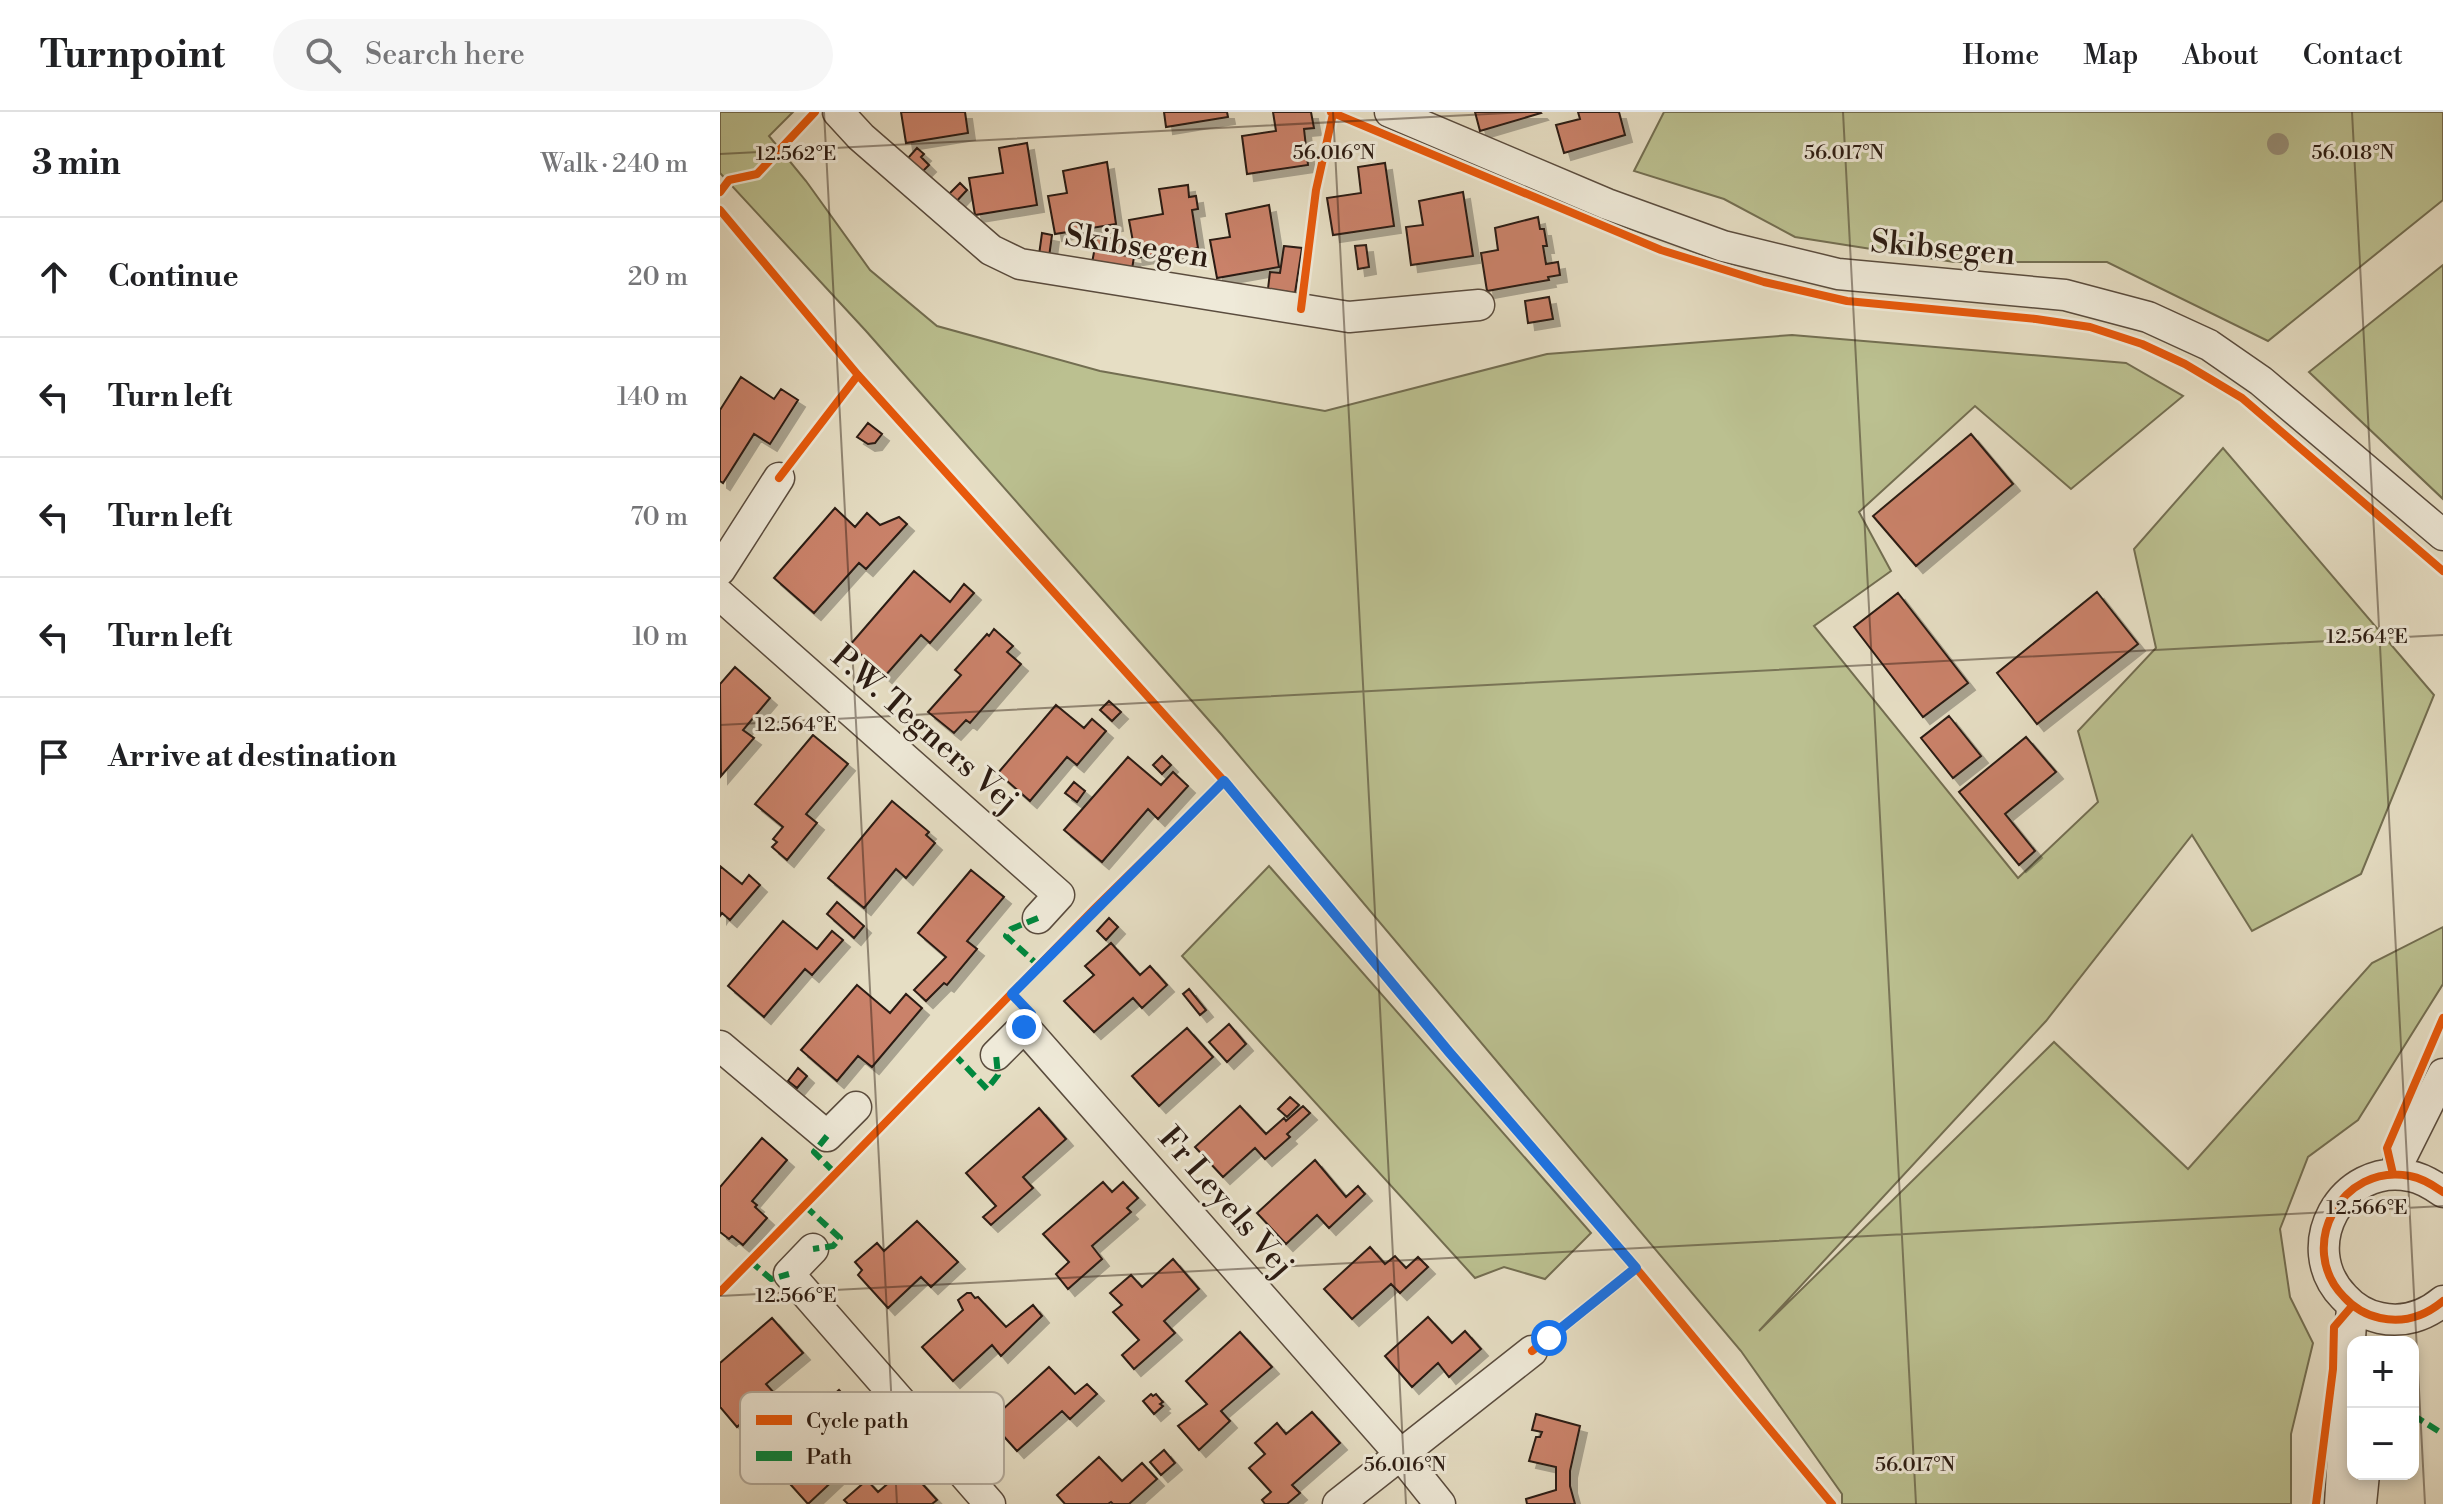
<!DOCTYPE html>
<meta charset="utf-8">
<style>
body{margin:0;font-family:"Libre Bodoni",serif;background:#f6f6f6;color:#202124}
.controls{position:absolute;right:24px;bottom:24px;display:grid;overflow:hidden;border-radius:16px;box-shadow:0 4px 12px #0003}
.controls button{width:72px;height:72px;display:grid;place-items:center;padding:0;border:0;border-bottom:2px solid #e0e0e0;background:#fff;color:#202124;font:40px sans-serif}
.stop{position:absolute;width:24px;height:24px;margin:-18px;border:6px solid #1a73e8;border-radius:50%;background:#fff}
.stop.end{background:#1a73e8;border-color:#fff;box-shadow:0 2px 8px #0008}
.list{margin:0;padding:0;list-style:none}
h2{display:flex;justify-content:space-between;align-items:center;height:104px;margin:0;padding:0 32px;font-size:34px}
h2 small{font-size:26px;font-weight:400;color:#757577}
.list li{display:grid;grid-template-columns:52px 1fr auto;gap:24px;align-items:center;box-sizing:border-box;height:120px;padding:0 32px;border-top:2px solid #e0e0e0}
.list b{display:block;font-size:30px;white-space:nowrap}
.list em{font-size:26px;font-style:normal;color:#757577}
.icon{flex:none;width:44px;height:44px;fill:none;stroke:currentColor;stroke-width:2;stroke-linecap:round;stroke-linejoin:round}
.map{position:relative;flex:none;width:1723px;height:1392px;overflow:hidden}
header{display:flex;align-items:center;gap:48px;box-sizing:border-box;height:112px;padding:0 40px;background:#fff;border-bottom:2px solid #e0e0e0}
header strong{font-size:38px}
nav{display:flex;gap:44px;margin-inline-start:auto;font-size:28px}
.search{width:560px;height:72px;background:#f6f6f6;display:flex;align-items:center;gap:20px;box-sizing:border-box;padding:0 28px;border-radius:44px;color:#757577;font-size:30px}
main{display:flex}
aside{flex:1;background:#fff}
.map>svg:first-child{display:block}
</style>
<header>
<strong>Turnpoint</strong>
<div class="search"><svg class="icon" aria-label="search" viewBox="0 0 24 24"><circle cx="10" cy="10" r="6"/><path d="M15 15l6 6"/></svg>Search here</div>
<nav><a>Home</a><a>Map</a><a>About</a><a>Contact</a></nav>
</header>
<main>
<aside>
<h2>3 min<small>Walk · 240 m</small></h2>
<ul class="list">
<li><svg class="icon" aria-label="ahead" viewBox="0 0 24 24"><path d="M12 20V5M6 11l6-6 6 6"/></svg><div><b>Continue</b></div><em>20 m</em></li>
<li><svg class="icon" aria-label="left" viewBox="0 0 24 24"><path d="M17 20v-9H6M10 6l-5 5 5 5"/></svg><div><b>Turn left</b></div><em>140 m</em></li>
<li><svg class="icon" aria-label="left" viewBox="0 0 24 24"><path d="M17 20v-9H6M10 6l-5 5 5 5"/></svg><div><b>Turn left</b></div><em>70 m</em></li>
<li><svg class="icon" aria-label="left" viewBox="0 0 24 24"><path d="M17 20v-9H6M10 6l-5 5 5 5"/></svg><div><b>Turn left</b></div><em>10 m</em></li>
<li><svg class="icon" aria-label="arrive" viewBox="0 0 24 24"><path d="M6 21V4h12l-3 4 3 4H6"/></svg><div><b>Arrive at destination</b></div></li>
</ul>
</aside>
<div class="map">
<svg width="1723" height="1392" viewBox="0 0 1723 1392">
<defs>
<filter id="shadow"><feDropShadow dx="7" dy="7" stdDeviation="0" flood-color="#0004"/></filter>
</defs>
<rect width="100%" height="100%" fill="#e6dec4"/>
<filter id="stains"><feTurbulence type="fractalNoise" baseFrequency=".0025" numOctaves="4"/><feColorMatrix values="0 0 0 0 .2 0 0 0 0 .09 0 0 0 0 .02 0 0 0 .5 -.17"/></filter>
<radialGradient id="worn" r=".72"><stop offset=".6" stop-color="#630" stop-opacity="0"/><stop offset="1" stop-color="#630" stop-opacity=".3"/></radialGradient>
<path fill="#bbc090" stroke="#736e51" stroke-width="2" d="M0,0H73L49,24L86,69L150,158L217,214L380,259L605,299L827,242L1072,223L1406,251L1463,284L1351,377L1255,294L1139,400L1171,459L1094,514L1298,766L1378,690L1358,619L1436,536L1414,437L1503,336L1714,583L1641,762L1532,819L1472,723L1326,909L1039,1219L1334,930L1468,1057L1652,851L1723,815V872L1638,1008L1588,1045L1560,1117L1570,1185L1593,1231L1571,1322V1392H1122V1382L1021,1239L501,622L146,219L0,61Z
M944,0H1723V88L1548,229L1387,150H1234L1075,125L1004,87L914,59Z
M1723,153V387L1589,260Z
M549,754L871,1121L825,1167L784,1155L755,1166L462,844Z"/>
<path fill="#ca826a" stroke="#2b1b12" stroke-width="2" filter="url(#shadow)" d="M181,0H245L248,21L186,31Z
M444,0H507L508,5L446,15Z
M553,0H591L594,16L584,17L588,53L527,62L522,24L556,19Z
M755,0H820L821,1L760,19Z
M858,0H899L905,23L844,41L836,13L860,7Z
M307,31L317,93L255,103L249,66L283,61L279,36Z
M197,36L204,42L201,45L209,53L200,62L188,46Z
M387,50L396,112L335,122L328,84L347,81L343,59Z
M665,51L674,114L613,123L607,86L641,81L638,55Z
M240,71L247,78L234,92L226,85Z
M468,73L469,85L476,84L478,97L472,98L478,136L416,146L409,108L443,102L439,77Z
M743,80L753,144L691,153L686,115L703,113L699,89Z
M549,93L559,155L497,166L490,128L510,125L506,102Z
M818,105L820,117H824L827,134H823L826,152L838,150L840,163L828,165L829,168L767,179L761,141L778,138L775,116Z
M322,121L332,123L329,145L319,143Z
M377,124L404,128L402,143L414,145L412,157L372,151Z
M646,133L649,155L638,157L635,134Z
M564,134L582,136L575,181L548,177L550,160L560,161Z
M829,185L833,207L808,211L805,189Z
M21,265L54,287L61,277L78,288L50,332L34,322L3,371L0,369V298Z
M148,311L162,322L155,331L148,332L137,325Z
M1251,322L1293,372L1196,454L1153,404Z
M115,396L135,415L147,401L160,413L179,405L187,412L146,457L139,451L94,501L54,466Z
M194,459L230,490L244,472L254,481L210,531L201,523L165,564L130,533Z
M1377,480L1418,532L1317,612L1277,561Z
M1178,481L1248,571L1203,605L1134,515Z
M274,517L293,534L287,540L301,552L250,611L246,608L234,621L208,600L241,563L235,558L267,522L269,524Z
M15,555L50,586L23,618L34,626L1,664L0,572Z
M389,589L401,600L392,609L380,598Z
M336,593L364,616L372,607L386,619L357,653L347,645L310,689L278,661Z
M1229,604L1261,644L1233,666L1201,626Z
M93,623L128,652L86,702L97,711L67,748L52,735L57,730L53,727L63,715L35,692Z
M1306,625L1336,660L1285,702L1315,739L1299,753L1239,680Z
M442,644L451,653L442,662L433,653Z
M408,645L441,673L453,660L468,674L438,707L428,697L382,750L344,718Z
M354,670L365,679L357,690L345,681Z
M172,689L209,720L206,723L215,731L186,766L176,757L144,796L108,766Z
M0,754L22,772L29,763L40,773L10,808L2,801L0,804Z
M251,758L284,785L247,829L257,837L227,873L224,871L206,889L194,878L226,845L198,821Z
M117,790L144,814L134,826L107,802Z
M389,806L398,815L386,828L377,819Z
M63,809L97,837L112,819L123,828L92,863L85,857L44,905L8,874Z
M391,831L420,863L430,854L447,873L422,896L413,886L374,920L344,889L374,863L365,854Z
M137,873L170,901L186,882L202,896L152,955L138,944L117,969L81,938Z
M469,877L486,898L480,903L463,882Z
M509,912L526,932L507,950L489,930Z
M467,916L493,945L439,994L412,964Z
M78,956L87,964L77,976L68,969Z
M570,985L579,993L567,1005L558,997Z
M520,994L546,1022L564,1006L566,1009L583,994L590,1001L567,1022L570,1025L545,1047L535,1036L503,1065L475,1035Z
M319,996L346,1027L303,1065L313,1076L271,1113L263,1105L276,1094L246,1061Z
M42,1026L67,1048L32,1089L37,1093L35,1095L47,1106L23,1133L12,1124L9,1127L0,1120V1075Z
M595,1048L626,1085L638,1074L645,1082L609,1116L597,1103L566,1132L537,1101Z
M383,1070L392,1080L403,1070L418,1086L407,1096L411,1100L372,1134L382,1147L348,1177L336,1162L349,1150L323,1122Z
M197,1109L238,1150L211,1175L201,1165L168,1196L138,1163L142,1158L135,1150L157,1131L164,1139Z
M650,1135L665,1152L675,1144L686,1156L698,1145L708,1155L680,1181L671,1172L632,1207L604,1177Z
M453,1147L479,1177L444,1209L455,1221L414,1257L402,1243L419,1228L393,1200L402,1193L390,1181L411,1163L422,1175Z
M247,1181H251L255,1186L258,1185L286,1215L313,1193L322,1204L281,1244L272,1233L233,1269L202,1235L243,1198L238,1188Z
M708,1205L732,1231L745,1219L761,1237L729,1265L718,1251L692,1275L665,1244Z
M52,1206L83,1241L46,1272L55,1282L17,1315L0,1295V1251Z
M520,1220L552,1255L501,1299L510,1309L479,1338L458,1314L487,1292L466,1269Z
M329,1255L355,1282L367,1272L377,1282L350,1307L342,1299L297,1339L270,1309Z
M119,1278L151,1314L109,1352L119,1363L88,1392L62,1363L46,1361V1344Z
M431,1282L433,1284L436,1282L443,1290L440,1292L443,1294L434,1302L423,1289Z
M592,1300L620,1331L572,1373L580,1381L567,1392H545L542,1388L551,1380L529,1356L545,1342L535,1331L557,1311L566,1322Z
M816,1302L860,1314L850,1359V1374L855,1392H807L806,1387L836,1378V1355L809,1349L816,1325H820L822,1320L812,1318Z
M444,1338L455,1351L441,1363L430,1350Z
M379,1345L402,1369L422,1351L437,1367L409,1392H393L391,1390L388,1392H345L337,1383Z
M187,1355L217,1388L212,1392H128L124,1388L147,1368L158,1380Z"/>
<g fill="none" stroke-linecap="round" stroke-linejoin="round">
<g stroke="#5a4c3e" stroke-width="33">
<path id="minor" d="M118,0L141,25L271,138L300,152L629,205L759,193
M670,0L887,92L1003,134L1118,162L1345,183L1428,205L1489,233L1541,269L1723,423
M0,458L59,366
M0,483L339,783L318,806
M0,934L107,1024L136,995
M276,943L304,915L680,1342L720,1392
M1673,1062L1723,962
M1723,1080C1713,1073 1702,1066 1690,1064C1622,1050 1575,1135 1624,1185C1634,1196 1646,1203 1660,1206C1683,1211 1705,1204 1723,1189
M93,1137L69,1162L270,1392
M618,1392L812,1239
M1620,1392L1632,1194
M1641,1392L1644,1362"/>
</g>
<use href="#minor" stroke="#efead9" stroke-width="30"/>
<path stroke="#00873e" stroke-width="6" stroke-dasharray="12 6" stroke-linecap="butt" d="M318,806L291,817L286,824L319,854
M234,942L267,977L278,963L276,943
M107,1024L94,1040L117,1063
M85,1094L120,1126L113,1134L93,1137
M30,1149L51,1167L69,1162
M1693,1303L1723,1322"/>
<g stroke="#efead9" stroke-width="13">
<path id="cycleway" d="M611,0L941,138L1044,170L1127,189L1316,207L1370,215L1422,232L1465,252L1522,286L1723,459
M0,80L9,68L37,62L95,0
M0,98L138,263L504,669L729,940L916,1156L1112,1392
M581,197L596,78L613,2
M59,366L138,263
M1673,1062L1667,1036L1723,906
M1723,1080C1713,1073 1702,1066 1690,1064C1622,1050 1575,1135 1624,1185C1634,1196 1646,1203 1660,1206C1683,1211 1705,1204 1723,1189
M0,1180L374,797L504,669
M812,1239L916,1156
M1596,1392L1613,1257L1614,1215L1632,1194"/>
</g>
<use href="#cycleway" stroke="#e8590c" stroke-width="8"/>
</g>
<circle fill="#978e77" cx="1558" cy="32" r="11"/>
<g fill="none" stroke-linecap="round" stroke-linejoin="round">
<path stroke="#1a73e8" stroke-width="10" d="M304,915L311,902L292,882L504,669L729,940L916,1156L829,1226"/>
</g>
<path fill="none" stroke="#2b1b12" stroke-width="2" stroke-opacity="0.45" d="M104,0L177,1392M613,0L686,1392M1123,0L1196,1392M1632,0L1705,1392M0,42L807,0M0,613L1723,523M0,1184L1723,1094"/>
<g text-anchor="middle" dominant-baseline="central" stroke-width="6" stroke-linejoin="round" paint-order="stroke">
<g font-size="32" fill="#2b1b12" stroke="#efead9">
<text transform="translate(417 134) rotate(9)">Skibsegen</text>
<text transform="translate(1223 136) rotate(5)">Skibsegen</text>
<text transform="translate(205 617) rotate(41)">P.W. Tegners Vej</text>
<text transform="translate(506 1090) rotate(49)">Fr Leyels Vej</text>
</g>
</g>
<rect x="20" y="1280" width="264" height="92" rx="12" fill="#efead9" stroke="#b4ac9d" stroke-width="2"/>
<rect x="36" y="1303" width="36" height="10" fill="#e8590c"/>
<rect x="36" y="1339" width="36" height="10" fill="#00873e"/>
<g font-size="22" fill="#2b1b12">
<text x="86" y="1316">Cycle path</text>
<text x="86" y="1352">Path</text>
</g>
<g font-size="20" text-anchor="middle" fill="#2b1b12" stroke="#efead9" stroke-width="6" stroke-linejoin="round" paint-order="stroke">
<text x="614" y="47">56.016°N</text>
<text x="1124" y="47">56.017°N</text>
<text x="1633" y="47">56.018°N</text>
<text x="76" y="48">12.562°E</text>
<text x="1647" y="531">12.564°E</text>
<text x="76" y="619">12.564°E</text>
<text x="1647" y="1102">12.566°E</text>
<text x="76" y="1190">12.566°E</text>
<text x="685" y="1359">56.016°N</text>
<text x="1195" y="1359">56.017°N</text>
</g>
<rect width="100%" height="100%" filter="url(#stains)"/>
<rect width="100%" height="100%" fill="url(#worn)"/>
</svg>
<div class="controls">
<button>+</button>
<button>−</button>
</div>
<div class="stop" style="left:829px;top:1226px"></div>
<div class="stop end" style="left:304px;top:915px"></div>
</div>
</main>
